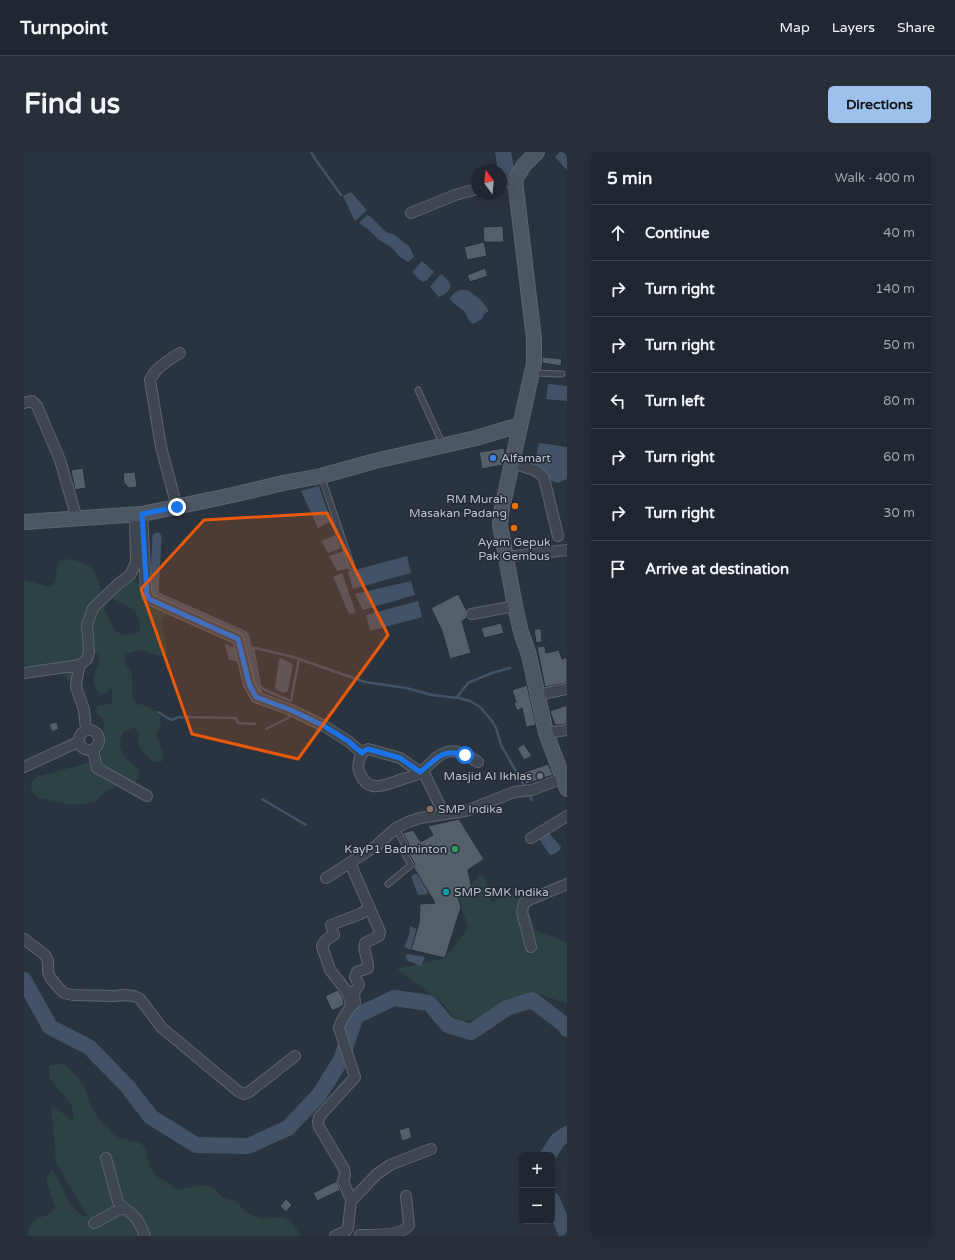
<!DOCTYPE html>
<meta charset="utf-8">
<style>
body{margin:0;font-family:"Varela Round",sans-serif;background:#282f38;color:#f1f3f6}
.controls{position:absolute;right:12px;bottom:12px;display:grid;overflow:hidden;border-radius:6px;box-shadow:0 4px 16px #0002}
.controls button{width:36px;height:36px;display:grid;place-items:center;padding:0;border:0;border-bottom:1px solid #3d444c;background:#202730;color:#f1f3f6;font:20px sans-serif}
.compass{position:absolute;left:447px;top:12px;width:36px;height:36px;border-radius:50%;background:#202730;box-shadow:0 4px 16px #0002;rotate:345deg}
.stop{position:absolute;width:12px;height:12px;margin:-9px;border:3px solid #1a73e8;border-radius:50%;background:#fff}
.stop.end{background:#1a73e8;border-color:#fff;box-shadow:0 1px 4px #0008}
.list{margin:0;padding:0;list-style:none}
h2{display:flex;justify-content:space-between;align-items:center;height:52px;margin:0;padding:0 16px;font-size:17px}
h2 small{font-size:13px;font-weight:400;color:#a2a5ab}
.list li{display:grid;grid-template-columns:26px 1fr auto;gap:12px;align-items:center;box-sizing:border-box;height:56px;padding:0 16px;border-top:1px solid #3d444c}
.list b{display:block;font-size:15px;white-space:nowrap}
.list em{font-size:13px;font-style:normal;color:#a2a5ab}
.icon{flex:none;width:22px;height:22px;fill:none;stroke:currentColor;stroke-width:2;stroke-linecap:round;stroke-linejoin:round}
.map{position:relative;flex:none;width:543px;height:1084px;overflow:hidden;border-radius:6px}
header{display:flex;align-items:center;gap:24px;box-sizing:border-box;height:56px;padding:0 20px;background:#202730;border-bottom:1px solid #3d444c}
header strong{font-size:19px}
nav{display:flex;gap:22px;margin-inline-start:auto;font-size:14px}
.intro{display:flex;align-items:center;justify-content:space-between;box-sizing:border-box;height:96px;padding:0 24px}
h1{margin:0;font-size:28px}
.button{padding:10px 18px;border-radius:6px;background:#9dc0ed;color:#111;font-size:14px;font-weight:700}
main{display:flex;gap:24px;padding:0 24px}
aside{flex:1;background:#202730;border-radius:6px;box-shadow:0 4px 16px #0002}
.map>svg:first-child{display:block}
</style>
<header>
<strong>Turnpoint</strong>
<nav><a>Map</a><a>Layers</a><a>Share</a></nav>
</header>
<div class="intro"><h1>Find us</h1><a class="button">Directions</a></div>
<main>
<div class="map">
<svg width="543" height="1084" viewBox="0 0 543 1084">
<rect width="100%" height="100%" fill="#2a3440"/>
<path fill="#2d4242" d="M44,407C54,409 65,411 71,420C76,428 76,439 78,448C79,453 81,458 83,462C89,479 96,488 115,480C121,460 103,454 88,446L86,439L106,428L113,430L120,435L130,438V443L137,449V461L146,459L139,467L138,475L142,490L143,503L136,504L115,498L101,502L100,509L108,523V545L113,552L120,553L134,560C138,569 138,574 132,582L140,603L137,610H130C119,600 112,597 115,581L111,575L99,580C90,599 103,607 115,618V626L110,631H96L77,643L72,650L50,653L14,646L9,641L7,635L9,628L15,624L68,610L75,606L78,600L76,593L79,587L80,572L78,566L72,561L73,554L88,551V536L83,541L77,542C64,531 71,522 76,509L74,503L68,499L50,533L44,529L42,523C28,518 14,517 0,512V428L26,435L31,430L33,415L36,409Z
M456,722L461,726L467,750L496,738L512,779L543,790V851L510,841L484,847L456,867L434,869L416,849L373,817L421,806L444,776L433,742L439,741Z
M37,911L43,914L60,933L66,953L77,970L95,986L117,991L121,996L126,1016L135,1026L145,1031L150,1036L155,1037L175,1034H183L190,1036L199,1046L211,1049L225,1062L232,1065L238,1067L260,1065L267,1069L277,1084H3L5,1075L12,1067L23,1063L31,1056L22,1026L28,1017C30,1021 33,1024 35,1028C42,1041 47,1062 64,1065L32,1011L27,952L50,970L48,955L45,950L26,927L25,914Z"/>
<path fill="#425367" d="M471,0H487L491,21L477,24V18H474Z
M536,0H543V18L531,5Z
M327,40L343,58L331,69L319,44Z
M343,63L346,64L363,81L369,82L385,94L390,105L384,110L376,105L367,95L355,88L344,77L335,71Z
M398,109L410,120L402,129L398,130L388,120Z
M417,122C429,132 430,138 415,145L406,135Z
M436,138H444L457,148L465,159L460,162L458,167L449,172C445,169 444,167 442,162C438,155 429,153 426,146L430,141Z
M524,232L543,234V249L522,247Z
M515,291L543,295V327L534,331L525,328L508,325Z
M295,334L307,369L294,376L277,339Z
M312,383L317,396L304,401L297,389Z
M320,399L326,416L313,419L305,404Z
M383,404L387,421L329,437L324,420Z
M318,421L332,461L325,462L309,425Z
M387,429L391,443L339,458L331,442Z
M394,449L398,465L346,479L342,463Z
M202,492L218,499V510L205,508L201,493Z
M257,506L269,512L264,539L260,541L253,538L251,535L255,507Z
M523,679L537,695C535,700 532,702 526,703L515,687Z
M390,722L398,723L404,742L394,743L387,724Z
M386,774L393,777L387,798L380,795L385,783Z
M384,802L401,805L397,814L384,809L381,804Z"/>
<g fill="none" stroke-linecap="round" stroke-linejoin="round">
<path stroke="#425367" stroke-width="2.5" d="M287,0L292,8L317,43
M219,493L269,505L341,530L382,536L408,543L435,546L446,549L456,555L468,569L472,576L477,593L501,635
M229,496L236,534L241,538L267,549L275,507
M433,545L444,531L468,521L486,516
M134,560L147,568L155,565L212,566L214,571L231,572
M242,577L264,566L266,563V560
M504,641L508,648
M238,647L282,673"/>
<path stroke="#425367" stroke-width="9" d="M133,385L130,443L218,482L221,484L230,534L234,540"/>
<path stroke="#425367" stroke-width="16" d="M0,828L26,875L65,895L103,934L127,965L172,993L224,994L264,976L295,943L317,908L332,864L370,846L405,851L424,873L447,880L483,856L508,848L541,873L543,877
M524,1003L534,988L543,982
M528,1048L543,1083"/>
</g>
<path fill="#545f6a" stroke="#252d37" d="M479,74L480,90H460L459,75Z
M460,90L463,104L443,108L440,95Z
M461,116L464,124L446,130L443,123Z
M518,205L538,207L537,214L518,211Z
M480,296L481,303L479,313L458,317L455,300Z
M59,316L62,336L51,338L47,318Z
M111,320L113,335L105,336L100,331L99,321Z
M434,442L443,459L442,463L443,466L438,469L447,501L426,507L418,479L407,456Z
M477,471L480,481L460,486L457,476Z
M510,477H517L518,490L512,491Z
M521,494L522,501L535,498L538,507L543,505V531L521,535L513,495Z
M503,533L512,573L502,575L498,556L493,559L490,551L492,550L488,538Z
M543,553V572L531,573L526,559Z
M33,570L35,577L28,580L25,572Z
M500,592L508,604L500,608L493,596Z
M524,612L529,623L502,632L498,621Z
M435,667L460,707L444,718L448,737L433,742L437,755L421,806L387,798L395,771L396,752L411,751L390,716L391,712L385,702L384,690L379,681L389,678L397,690L409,683L404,674Z
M314,838L319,846L320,853L308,859L301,844Z
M385,975L388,986L378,989L375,978Z
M313,1029L316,1038L293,1049L289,1041Z
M262,1047L268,1053L262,1060L256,1054Z"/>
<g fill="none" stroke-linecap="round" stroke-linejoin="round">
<g stroke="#5c646d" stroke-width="7">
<path id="lane" d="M509,221L538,222
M394,238L419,293
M298,326L328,415
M364,732L387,713L381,703L380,691L372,676"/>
</g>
<g stroke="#5c646d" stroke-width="12">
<path id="street" d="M477,31L491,28
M387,61L431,43L453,37
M0,251L8,249L13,254L36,308L53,367
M489,311L513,319L520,326L534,384
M153,355L137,295L126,228C132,215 145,208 156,201
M118,362L122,438L123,443L125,447L214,487L225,532L232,545L267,558L300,574L324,589L338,601
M482,405L543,398
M448,462L491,454
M0,521L56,513
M513,543L543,537
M55 588a10 10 0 1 1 20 0a10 10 0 1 1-20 0Z
M62,578L60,558L52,535L53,526L56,513L63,507L65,500L63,473L69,456L94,432L106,423L112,411L111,362
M522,581L543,578
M69,598L73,616L123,644
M0,615L54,590
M396,620L376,606L344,597L340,599C336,604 333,612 335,619C343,642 359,634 376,628C382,626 390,624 396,621C405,614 412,603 423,600C434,597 445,605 454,610
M401,623L420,662
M507,686L543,664
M326,711L356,780L355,784L341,791C338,799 345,807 344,816L333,820L331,825L335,833L330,840L331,851C326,854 316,870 315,876L331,925L295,965L294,970L295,975L320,1017L321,1023L319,1029L325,1043L330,1046
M302,726L352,694L372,676L384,670L396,666L442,659L490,640L508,638L539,626
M0,787L21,803L24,809V820L26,825L33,834L40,841L49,843L90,844L100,843L110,844L116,847L138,876L215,940L220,942L225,940L271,904
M507,795L498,760L500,751L505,748L543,732
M327,854L325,844L321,837L306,818L298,794L302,788L310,783L307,773L336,762L346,756
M82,1006L94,1050C98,1056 102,1057 108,1062C115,1068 118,1076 121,1084
M70,1071L98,1056
M336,1083C348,1083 379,1084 385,1073L382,1044
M311,1084L322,1079L324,1076L327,1049L353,1022L366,1013L407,997"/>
</g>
<g stroke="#5c646d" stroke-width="16">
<path id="secondary" d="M513,0L500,13L491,28L510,187V211L477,361L476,373L491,454L497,480L505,503L522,581L543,637
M0,370L118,362L213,342L259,331L297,324L351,309L452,286L496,273"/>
</g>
<use href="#lane" stroke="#3e4650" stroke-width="5"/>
<use href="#street" stroke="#3e4650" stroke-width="10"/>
<use href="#secondary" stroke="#4d5663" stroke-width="14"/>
</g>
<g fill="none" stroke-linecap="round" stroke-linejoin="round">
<path stroke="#1a73e8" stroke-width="5" d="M153,355L118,362L123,443L125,447L214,487L225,532L232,545L267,558L300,574L324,589L338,601L340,599L344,597L376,606L396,620C413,607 418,596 441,603"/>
</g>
<path fill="#e8590c" fill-opacity="0.2" stroke="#e8590c" stroke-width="3" stroke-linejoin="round" d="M303,361L364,483L274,607L168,582L117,437L180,368Z"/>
<circle fill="#3f7fe0" stroke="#232b35" stroke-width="1.5" cx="469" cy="306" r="4"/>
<g fill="#e8710a" stroke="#232b35" stroke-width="1.5">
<circle cx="491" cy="354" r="4"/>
<circle cx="490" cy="376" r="4"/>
</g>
<circle fill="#6b7280" stroke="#232b35" stroke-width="1.5" cx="516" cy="624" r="4"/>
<circle fill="#8d6e63" stroke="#232b35" stroke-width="1.5" cx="406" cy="657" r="4"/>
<circle fill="#2e9e5b" stroke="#232b35" stroke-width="1.5" cx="431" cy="697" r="4"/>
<circle fill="#0f9aa8" stroke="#232b35" stroke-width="1.5" cx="422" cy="740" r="4"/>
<g text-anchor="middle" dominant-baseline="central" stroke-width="3" stroke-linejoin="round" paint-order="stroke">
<g font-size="12" fill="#bbc1ca" stroke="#232b35" text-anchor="start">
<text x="477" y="306">Alfamart</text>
<text x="483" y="347" text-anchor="end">RM Murah<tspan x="483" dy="14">Masakan Padang</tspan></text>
<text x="490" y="390" text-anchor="middle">Ayam Gepuk<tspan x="490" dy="14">Pak Gembus</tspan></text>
<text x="508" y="624" text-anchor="end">Masjid Al Ikhlas</text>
<text x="414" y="657">SMP Indika</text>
<text x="423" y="697" text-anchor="end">KayP1 Badminton</text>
<text x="430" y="740">SMP SMK Indika</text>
</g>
</g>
</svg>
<div class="controls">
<button>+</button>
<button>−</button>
</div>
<svg class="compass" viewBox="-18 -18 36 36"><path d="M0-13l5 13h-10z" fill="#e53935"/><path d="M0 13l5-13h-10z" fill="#a2a5ab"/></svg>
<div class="stop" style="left:441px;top:603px"></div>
<div class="stop end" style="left:153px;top:355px"></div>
</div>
<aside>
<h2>5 min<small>Walk · 400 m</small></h2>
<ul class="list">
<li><svg class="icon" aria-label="ahead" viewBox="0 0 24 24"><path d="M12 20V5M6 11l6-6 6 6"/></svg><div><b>Continue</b></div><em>40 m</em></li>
<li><svg class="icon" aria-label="right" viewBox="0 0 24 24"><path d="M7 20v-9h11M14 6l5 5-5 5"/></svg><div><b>Turn right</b></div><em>140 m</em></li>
<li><svg class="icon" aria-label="right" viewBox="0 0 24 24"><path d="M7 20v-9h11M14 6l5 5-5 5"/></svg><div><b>Turn right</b></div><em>50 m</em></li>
<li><svg class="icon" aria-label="left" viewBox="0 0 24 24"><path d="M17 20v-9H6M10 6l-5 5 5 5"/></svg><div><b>Turn left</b></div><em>80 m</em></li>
<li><svg class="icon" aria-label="right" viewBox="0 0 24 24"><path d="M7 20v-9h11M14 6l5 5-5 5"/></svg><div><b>Turn right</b></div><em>60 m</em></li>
<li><svg class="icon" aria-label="right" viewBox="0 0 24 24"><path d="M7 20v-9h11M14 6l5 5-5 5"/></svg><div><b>Turn right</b></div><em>30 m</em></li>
<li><svg class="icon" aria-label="arrive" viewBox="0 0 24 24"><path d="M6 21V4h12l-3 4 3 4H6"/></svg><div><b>Arrive at destination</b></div></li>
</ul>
</aside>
</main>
